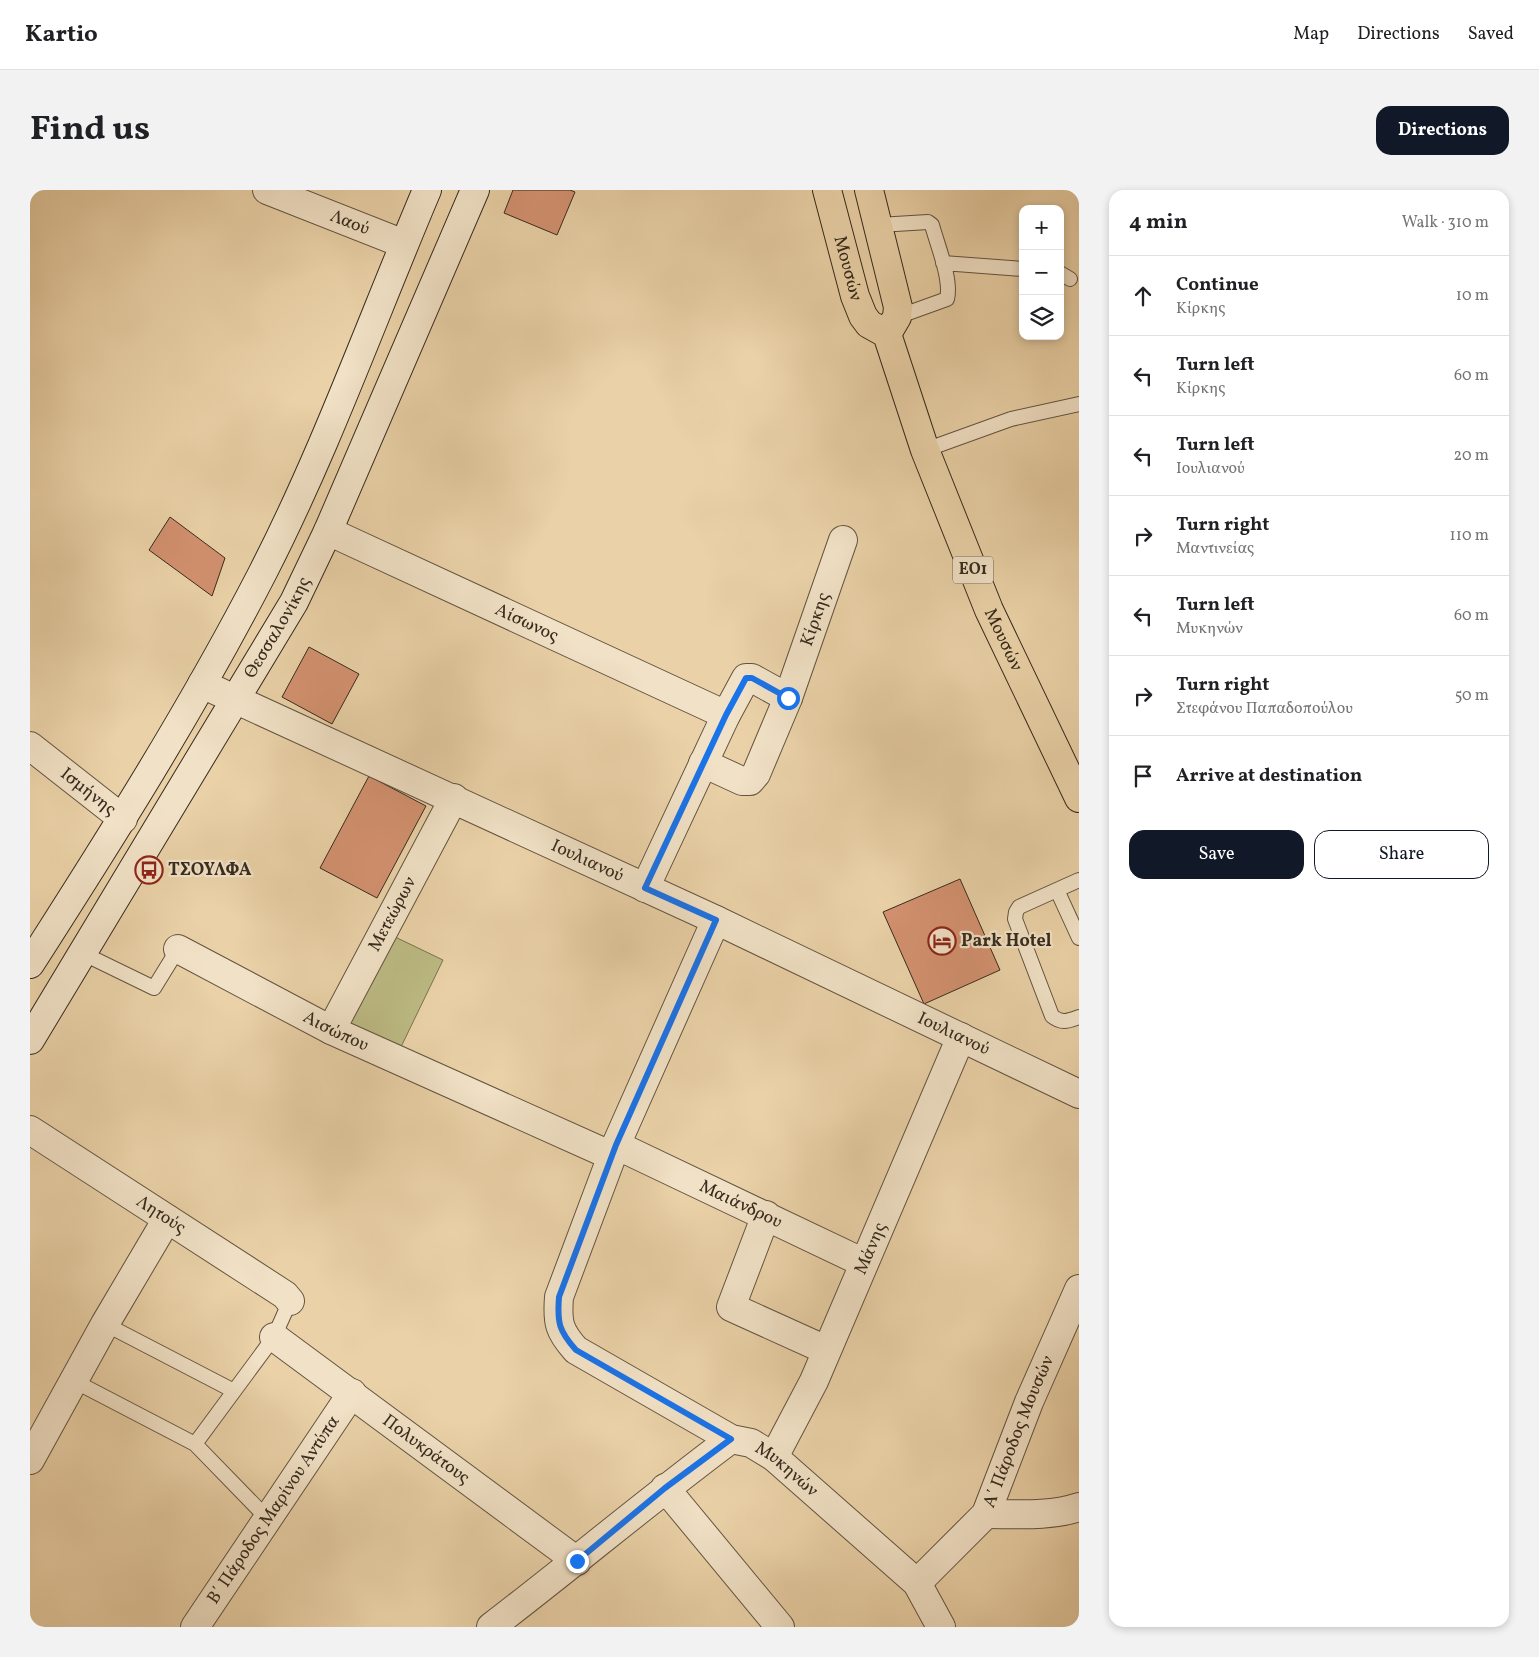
<!DOCTYPE html>
<meta charset="utf-8">
<style>
body{margin:0;font-family:Vollkorn,serif;background:#f2f2f2;color:#202124}
.controls{position:absolute;right:15px;top:15px;display:grid;overflow:hidden;border-radius:10px;box-shadow:0 2px 8px #0003}
.controls button{width:45px;height:45px;display:grid;place-items:center;padding:0;border:0;border-bottom:1px solid #e0e0e0;background:#fff;color:#202124;font:25px sans-serif}
.stop{position:absolute;width:15px;height:15px;margin:-11px;border:4px solid #1a73e8;border-radius:50%;background:#fff}
.stop.end{background:#1a73e8;border-color:#fff;box-shadow:0 1px 5px #0008}
.list{margin:0;padding:0;list-style:none}
h2{display:flex;justify-content:space-between;align-items:center;height:65px;margin:0;padding:0 20px;font-size:21px}
h2 small{font-size:16px;font-weight:400;color:#757577}
.list li{display:grid;grid-template-columns:32px 1fr auto;gap:15px;align-items:center;box-sizing:border-box;height:80px;padding:0 20px;border-top:1px solid #e0e0e0}
.list b{display:block;font-size:19px;white-space:nowrap}
.list p{margin:0;font-size:16px;white-space:nowrap;color:#757577}
.list em{font-size:16px;font-style:normal;color:#757577}
.actions{display:flex;gap:10px;padding:15px 20px}
.actions a{flex:1;padding:11px 0;border:1px solid #111827;border-radius:15px;text-align:center;font-size:18px;color:#111827}
.actions .main{background:#111827;color:#fff}
.icon{flex:none;width:28px;height:28px;fill:none;stroke:currentColor;stroke-width:2;stroke-linecap:round;stroke-linejoin:round}
.map{position:relative;flex:none;width:1049px;height:1437px;overflow:hidden;border-radius:15px}
header{display:flex;align-items:center;gap:30px;box-sizing:border-box;height:70px;padding:0 25px;background:#fff;border-bottom:1px solid #e0e0e0}
header strong{font-size:24px}
nav{display:flex;gap:28px;margin-inline-start:auto;font-size:18px}
.intro{display:flex;align-items:center;justify-content:space-between;box-sizing:border-box;height:120px;padding:0 30px}
h1{margin:0;font-size:35px}
.button{padding:12px 22px;border-radius:15px;background:#111827;color:#fff;font-size:18px;font-weight:700}
main{display:flex;gap:30px;padding:0 30px}
aside{flex:1;background:#fff;border-radius:15px;box-shadow:0 2px 8px #0003}
.map>svg:first-child{display:block}
</style>
<header>
<strong>Kartio</strong>
<nav><a>Map</a><a>Directions</a><a>Saved</a></nav>
</header>
<div class="intro"><h1>Find us</h1><a class="button">Directions</a></div>
<main>
<div class="map">
<svg width="1049" height="1437" viewBox="0 0 1049 1437">
<rect width="100%" height="100%" fill="#ead1a7"/>
<filter id="stains"><feTurbulence type="fractalNoise" baseFrequency=".004" numOctaves="4"/><feColorMatrix values="0 0 0 0 .2 0 0 0 0 .09 0 0 0 0 .02 0 0 0 .5 -.17"/></filter>
<radialGradient id="worn" r=".72"><stop offset=".6" stop-color="#630" stop-opacity="0"/><stop offset="1" stop-color="#630" stop-opacity=".3"/></radialGradient>
<path fill="#bcba83" stroke="#797250" d="M361,745L413,770L370,859L316,834Z"/>
<path fill="#d39170" stroke="#362b1e" d="M483,0H540L545,2L527,45L474,23Z
M140,327L195,368L182,406L119,360Z
M279,457L329,484L302,534L252,507Z
M339,586L396,616L347,708L290,678Z
M930,689L970,780L894,814L853,722Z"/>
<g fill="none" stroke-linecap="round" stroke-linejoin="round">
<g stroke="#635440" stroke-width="16">
<path id="service" d="M849,35L898,32L902,35C907,54 922,90 917,109L867,127
M913,73L993,79
M1030,83L1040,89
M895,260L981,229L1049,214
M1049,690L989,717L986,722L985,729L1022,826C1032,834 1038,831 1049,827
M1027,700L1049,748
M52,763L124,798L148,759
M75,1134L204,1201
M44,1191L165,1254
M237,1328L165,1254L244,1147L260,1111"/>
</g>
<g stroke="#635440" stroke-width="30">
<g id="minor">
<path id="s1" d="M237,0L374,54"/>
<path id="s2" d="M298,341L696,525"/>
<path id="s3" d="M172,494L686,730L1049,904"/>
<path id="s4" d="M0,556L93,629"/>
<path id="s5" d="M673,573L712,591H720L726,584L758,508L813,350"/>
<path d="M615,698L696,525L716,488H722L758,508"/>
<path id="s6" d="M686,730L586,955L529,1107C527,1133 529,1141 546,1160L701,1249L721,1253L744,1267L887,1393L911,1437"/>
<path id="s7" d="M148,759L301,840L582,966"/>
<path id="s8" d="M301,840L424,608"/>
<path id="s9" d="M0,940L255,1105L260,1111"/>
<path id="s10" d="M586,955L834,1073"/>
<path d="M736,1025L701,1117L796,1160"/>
<path id="s11" d="M244,1147L547,1371"/>
<path id="s12" d="M744,1267L784,1191L931,847"/>
<path d="M0,1270L75,1134L137,1029"/>
<path d="M635,1298L750,1437"/>
<path d="M956,1324C987,1324 1019,1327 1049,1317"/>
<path id="s13" d="M887,1393L956,1324L999,1212L1049,1099"/>
<path id="s14" d="M165,1437L322,1203"/>
<path d="M461,1437C542,1375 619,1310 701,1249"/>
</g>
</g>
<g stroke="#362b1e" stroke-width="30">
<g id="secondary">
<path d="M0,774C82,646 163,518 233,382C296,259 343,127 397,0"/>
<path id="s15" d="M0,850L264,412L298,341L445,0"/>
</g>
</g>
<g stroke="#362b1e" stroke-width="30">
<g id="primary">
<path id="s16" d="M797,0L825,106L833,126L839,134L857,144L895,260L959,420L1049,608"/>
<path d="M839,0L868,117L867,127L857,144"/>
</g>
</g>
<use href="#service" stroke="#f1e1c6" stroke-width="14"/>
<use href="#minor" stroke="#f1e1c6" stroke-width="28"/>
<use href="#secondary" stroke="#f1e1c6" stroke-width="28"/>
<use href="#primary" stroke="#ead1a7" stroke-width="28"/>
</g>
<g fill="none" stroke-linecap="round" stroke-linejoin="round">
<path stroke="#1a73e8" stroke-width="6" d="M547,1371L635,1298L701,1249L546,1160C529,1141 527,1133 529,1107L586,955L686,730L615,698L696,525L716,488H722L758,508"/>
</g>
<defs>
<g id="bus-ring" transform="scale(1.4375)"><circle r="9.5" fill="#f1e1c6" stroke="#8f2418" stroke-width="1.5"/><path d="M-5-6H5V4H4V6H2V4H-2V6H-4V4H-5ZM-3.5-4V0h7V-4ZM-3.5 1.2v1.5H-2V1.2ZM2 1.2v1.5H3.5V1.2Z" fill="#8f2418"/></g>
<g id="hotel-ring" transform="scale(1.4375)"><circle r="9.5" fill="#f1e1c6" stroke="#8f2418" stroke-width="1.5"/><path d="M-6-4.5h1.5V1H6V5H4.5V3h-9V5H-6ZM-4 0a1.8 1.8 0 1 1 3.6 0ZM.5 0V-2.5h3Q6-2.5 6 0Z" fill="#8f2418"/></g>
</defs>
<g fill-rule="evenodd">
<use href="#bus-ring" x="119" y="680"/>
<use href="#hotel-ring" x="912" y="751"/>
</g>
<g text-anchor="middle" dominant-baseline="central" stroke-width="4.5" stroke-linejoin="round" paint-order="stroke">
<rect fill="#f1e1c6" stroke="#6e6250" stroke-width="1" x="923" y="366.5" width="40" height="27" rx="4"/>
<g font-size="16" font-weight="bold" fill="#362b1e">
<text x="943" y="380">ΕΟ1</text>
</g>
<g font-size="18" fill="#362b1e" stroke="#f1e1c6">
<text stroke="none"><textPath href="#s1" startOffset="89">Λαού</textPath></text>
<text stroke="none"><textPath href="#s16" startOffset="81">Μουσών</textPath></text>
<text stroke="none"><textPath href="#s5" startOffset="226">Κίρκης</textPath></text>
<text stroke="none"><textPath href="#s2" startOffset="219">Αίσωνος</textPath></text>
<text stroke="none"><textPath href="#s15" startOffset="481">Θεσσαλονίκης</textPath></text>
<text stroke="none"><textPath href="#s16" startOffset="489">Μουσών</textPath></text>
<text stroke="none"><textPath href="#s4" startOffset="74">Ισμήνης</textPath></text>
<text stroke="none"><textPath href="#s3" startOffset="424">Ιουλιανού</textPath></text>
<text stroke="none"><textPath href="#s8" startOffset="131">Μετεώρων</textPath></text>
<text stroke="none"><textPath href="#s7" startOffset="178">Αισώπου</textPath></text>
<text stroke="none"><textPath href="#s3" startOffset="829">Ιουλιανού</textPath></text>
<text stroke="none"><textPath href="#s10" startOffset="138">Μαιάνδρου</textPath></text>
<text stroke="none"><textPath href="#s9" startOffset="156">Λητούς</textPath></text>
<text stroke="none"><textPath href="#s12" startOffset="230">Μάνης</textPath></text>
<text stroke="none"><textPath href="#s13" startOffset="186">Α΄ Πάροδος Μουσών</textPath></text>
<text stroke="none"><textPath href="#s11" startOffset="189">Πολυκράτους</textPath></text>
<text stroke="none"><textPath href="#s6" startOffset="710">Μυκηνών</textPath></text>
<text stroke="none"><textPath href="#s14" startOffset="141">Β΄ Πάροδος Μαρίνου Αντύπα</textPath></text>
</g>
<g font-size="18" font-weight="bold" fill="#362b1e" stroke="#f1e1c6" text-anchor="start">
<text x="138" y="680">ΤΣΟΥΛΦΑ</text>
<text x="931" y="751">Park Hotel</text>
</g>
</g>
<rect width="100%" height="100%" filter="url(#stains)"/>
<rect width="100%" height="100%" fill="url(#worn)"/>
</svg>
<div class="controls">
<button>+</button>
<button>−</button>
<button><svg class="icon" aria-label="layers" viewBox="0 0 24 24"><path d="M12 4l9 5-9 5-9-5zM3 14l9 5 9-5"/></svg></button>
</div>
<div class="stop" style="left:758px;top:508px"></div>
<div class="stop end" style="left:547px;top:1371px"></div>
</div>
<aside>
<h2>4 min<small>Walk · 310 m</small></h2>
<ul class="list">
<li><svg class="icon" aria-label="ahead" viewBox="0 0 24 24"><path d="M12 20V5M6 11l6-6 6 6"/></svg><div><b>Continue</b><p>Κίρκης</p></div><em>10 m</em></li>
<li><svg class="icon" aria-label="left" viewBox="0 0 24 24"><path d="M17 20v-9H6M10 6l-5 5 5 5"/></svg><div><b>Turn left</b><p>Κίρκης</p></div><em>60 m</em></li>
<li><svg class="icon" aria-label="left" viewBox="0 0 24 24"><path d="M17 20v-9H6M10 6l-5 5 5 5"/></svg><div><b>Turn left</b><p>Ιουλιανού</p></div><em>20 m</em></li>
<li><svg class="icon" aria-label="right" viewBox="0 0 24 24"><path d="M7 20v-9h11M14 6l5 5-5 5"/></svg><div><b>Turn right</b><p>Μαντινείας</p></div><em>110 m</em></li>
<li><svg class="icon" aria-label="left" viewBox="0 0 24 24"><path d="M17 20v-9H6M10 6l-5 5 5 5"/></svg><div><b>Turn left</b><p>Μυκηνών</p></div><em>60 m</em></li>
<li><svg class="icon" aria-label="right" viewBox="0 0 24 24"><path d="M7 20v-9h11M14 6l5 5-5 5"/></svg><div><b>Turn right</b><p>Στεφάνου Παπαδοπούλου</p></div><em>50 m</em></li>
<li><svg class="icon" aria-label="arrive" viewBox="0 0 24 24"><path d="M6 21V4h12l-3 4 3 4H6"/></svg><div><b>Arrive at destination</b></div></li>
</ul>
<div class="actions"><a class="main">Save</a><a>Share</a></div>
</aside>
</main>
